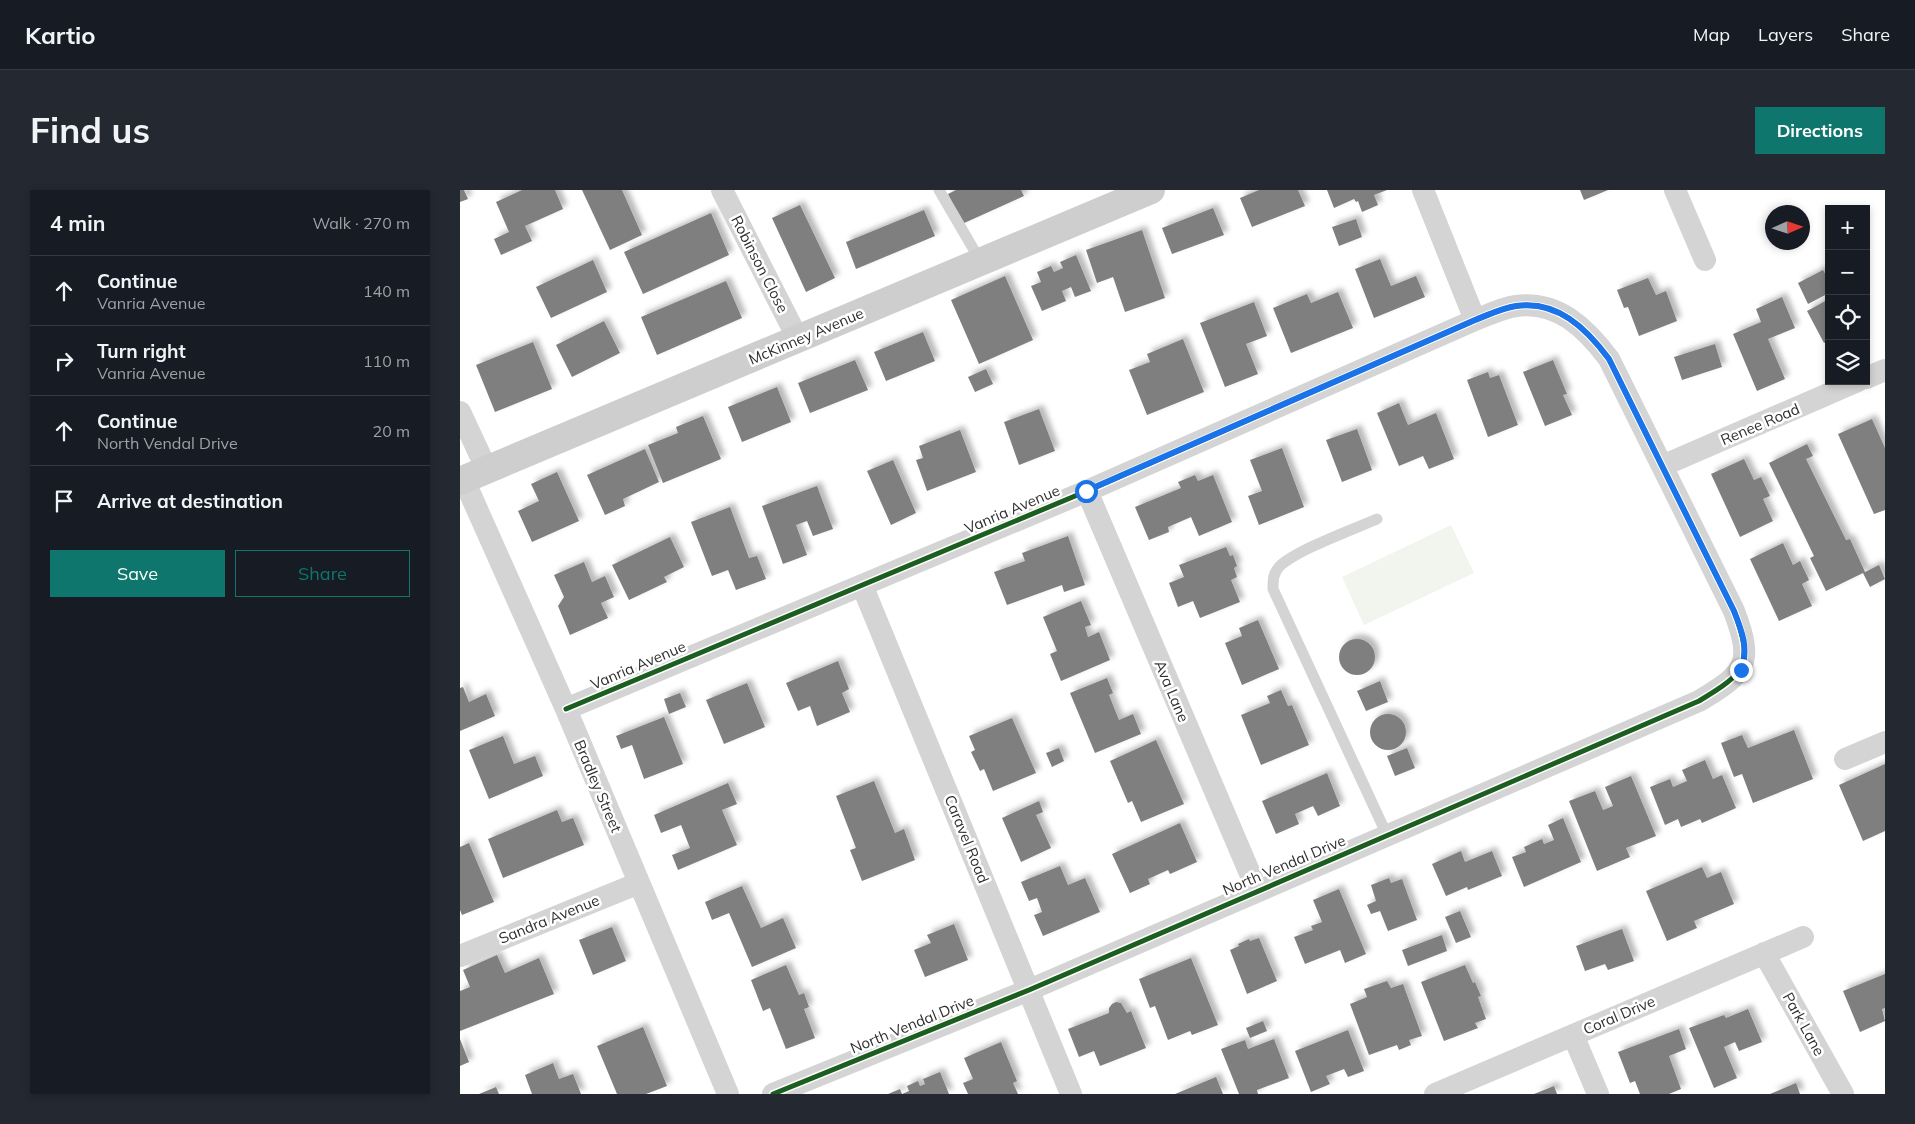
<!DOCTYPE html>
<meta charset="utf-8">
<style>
body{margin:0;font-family:Mulish,sans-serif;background:#242831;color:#f1f3f6}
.controls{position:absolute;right:15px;top:15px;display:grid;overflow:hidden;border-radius:0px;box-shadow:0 2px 8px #0003}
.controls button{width:45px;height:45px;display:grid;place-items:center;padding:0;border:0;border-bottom:1px solid #363941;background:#171b24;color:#f1f3f6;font:25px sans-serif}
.compass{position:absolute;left:1305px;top:15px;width:45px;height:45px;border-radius:50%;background:#171b24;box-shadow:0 2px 8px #0003;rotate:87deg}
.stop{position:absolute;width:15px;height:15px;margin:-11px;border:4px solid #1a73e8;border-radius:50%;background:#fff}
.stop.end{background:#1a73e8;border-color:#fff;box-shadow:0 1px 5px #0008}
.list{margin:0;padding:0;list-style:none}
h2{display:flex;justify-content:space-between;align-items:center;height:65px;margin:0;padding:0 20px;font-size:21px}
h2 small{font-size:16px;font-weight:400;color:#9ea1a6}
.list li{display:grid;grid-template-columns:32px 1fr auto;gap:15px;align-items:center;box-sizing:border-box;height:70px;padding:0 20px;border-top:1px solid #363941}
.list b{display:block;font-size:19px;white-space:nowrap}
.list p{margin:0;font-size:16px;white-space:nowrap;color:#9ea1a6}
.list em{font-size:16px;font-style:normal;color:#9ea1a6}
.actions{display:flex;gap:10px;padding:15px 20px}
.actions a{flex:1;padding:11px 0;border:1px solid #0f766e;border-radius:0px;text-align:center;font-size:18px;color:#0f766e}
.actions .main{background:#0f766e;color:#fff}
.icon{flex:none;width:28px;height:28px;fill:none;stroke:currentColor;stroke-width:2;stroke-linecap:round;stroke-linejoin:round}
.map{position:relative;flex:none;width:1425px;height:904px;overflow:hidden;border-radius:0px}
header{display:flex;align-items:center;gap:30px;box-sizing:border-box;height:70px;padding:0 25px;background:#171b24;border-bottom:1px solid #363941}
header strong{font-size:24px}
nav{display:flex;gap:28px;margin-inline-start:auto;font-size:18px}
.intro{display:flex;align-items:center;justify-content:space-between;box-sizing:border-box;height:120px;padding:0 30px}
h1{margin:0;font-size:35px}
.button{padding:12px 22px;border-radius:0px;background:#0f766e;color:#fff;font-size:18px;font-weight:700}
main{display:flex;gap:30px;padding:0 30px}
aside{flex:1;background:#171b24;border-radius:0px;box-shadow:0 2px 8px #0003}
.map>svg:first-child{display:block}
</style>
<header>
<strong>Kartio</strong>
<nav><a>Map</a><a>Layers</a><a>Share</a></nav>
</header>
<div class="intro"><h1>Find us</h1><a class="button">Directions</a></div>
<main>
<aside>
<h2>4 min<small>Walk · 270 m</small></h2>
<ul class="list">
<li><svg class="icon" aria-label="ahead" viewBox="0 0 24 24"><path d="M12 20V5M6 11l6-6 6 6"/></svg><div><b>Continue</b><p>Vanria Avenue</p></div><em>140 m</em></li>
<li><svg class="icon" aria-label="right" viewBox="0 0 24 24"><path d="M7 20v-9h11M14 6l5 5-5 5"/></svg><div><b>Turn right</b><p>Vanria Avenue</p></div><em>110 m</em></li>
<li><svg class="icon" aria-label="ahead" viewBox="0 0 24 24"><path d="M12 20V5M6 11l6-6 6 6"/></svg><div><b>Continue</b><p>North Vendal Drive</p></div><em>20 m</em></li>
<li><svg class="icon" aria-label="arrive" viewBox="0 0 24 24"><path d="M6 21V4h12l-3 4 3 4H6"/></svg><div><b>Arrive at destination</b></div></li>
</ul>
<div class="actions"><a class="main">Save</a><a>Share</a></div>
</aside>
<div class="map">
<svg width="1425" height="904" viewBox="0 0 1425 904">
<defs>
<filter id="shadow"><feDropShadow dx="4.5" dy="-4.5" stdDeviation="2.5" flood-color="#0004"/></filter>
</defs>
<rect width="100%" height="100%" fill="#fff"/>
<path fill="#f1f5ed" d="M991,335L1014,383L904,435L882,387Z"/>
<path fill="#7f7f7f" filter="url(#shadow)" d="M0,0H4L8,9L0,12Z
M62,0H95L103,19L65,36L72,51L41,65L34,49L49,42L36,12Z
M122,0H162L182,45L150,60Z
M496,0H561L564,6L502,34L488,4Z
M799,0H838L845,16L792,37L780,8Z
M867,0H927L914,5L918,15L902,22L898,11L896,12L894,9L874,18Z
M1120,0H1148L1124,10Z
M340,15L375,88L346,102L312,28Z
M753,18L764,45L712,64L702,38Z
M464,20L475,46L396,79L386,52Z
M251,23L269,65L183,104L164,62Z
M896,29L902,47L879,56L872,37Z
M682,40L705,108L665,122L653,87L637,93L626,60Z
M616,65L631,101L615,107L611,97L602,101L606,111L582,121L571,96L581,92L577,82L591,76L594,82L603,78L600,72Z
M920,69L931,96L956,86L965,107L914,128L895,79Z
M133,70L147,102L91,128L76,97Z
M1363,80L1369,91V103L1348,114L1338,93Z
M545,86L573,150L519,174L491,110Z
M1188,88L1196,105L1206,101L1217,131L1179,146L1168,117L1164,118L1157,100Z
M266,91L282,128L197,165L181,127Z
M878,102L893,138L831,163L813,118L847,104L851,113Z
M1322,107L1335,138L1308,149L1325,189L1297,201L1273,144L1301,132L1296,119Z
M1369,109V150L1364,153L1347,121Z
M794,112L807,146L786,154L798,184L765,197L740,133Z
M144,131L160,163L112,187L96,155Z
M463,142L475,171L426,191L414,162Z
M723,149L744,202L687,225L669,180L690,172L687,164Z
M73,152L92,199L35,222L16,175Z
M1255,154L1262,177L1222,190L1214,167Z
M395,170L408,200L350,223L338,193Z
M1093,170L1107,204L1103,205L1112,225L1085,236L1063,182Z
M526,179L533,194L515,202L508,187Z
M1028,182L1030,188L1039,185L1058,235L1028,247L1007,190Z
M317,197L331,232L282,252L268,217Z
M939,213L948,235L976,223L994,269L969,279L963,266L939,276L917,223Z
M579,219L595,261L559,275L544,232Z
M243,226L261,269L203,293L188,255L218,243L216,237Z
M1412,229L1425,258V320L1414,324L1378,244Z
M897,239L912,280L882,292L866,250Z
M500,240L516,282L467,301L456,270L463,268L459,256Z
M1347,254L1353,266L1346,269L1386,350L1390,349L1405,382L1419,375L1425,389L1410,397L1403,383L1366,401L1350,368L1354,366L1309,273Z
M822,258L844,317L799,335L788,306L802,301L790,270Z
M185,259L199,292L163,309L165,316L145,325L127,285Z
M1284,269L1294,290L1301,287L1310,306L1303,309L1313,331L1280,347L1251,284Z
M433,270L456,323L431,335L407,281Z
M97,282L119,331L72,352L58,321L79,311L71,294Z
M735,285L738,291L753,285L772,332L739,346L731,327L708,337L709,342L689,350L675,317L721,298L718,292Z
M357,296L373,339L353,346L347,331L336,335L347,365L323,374L302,316Z
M270,317L289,368L297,366L306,389L276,400L268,380L252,386L231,332Z
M608,346L625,395L604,402L602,395L547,415L534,382L565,371L562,363Z
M210,347L224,377L204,387L207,392L169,410L152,375Z
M1323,353L1333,375L1340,371L1349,390L1342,394L1352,416L1319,431L1290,369Z
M766,357L770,366L773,365L777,376L774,378L777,387L771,390L780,412L740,428L733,411L718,417L709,393L724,387L719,375Z
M124,372L132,392L145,386L154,407L141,413L148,428L110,445L98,416L104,407L94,385Z
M621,411L631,435L625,437L628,447L639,442L650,470L601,491L590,464L597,461L583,427Z
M798,430L819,479L782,495L765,453L782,446L779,438Z
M879 467a18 18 0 1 1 36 0a18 18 0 1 1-36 0Z
M378,471L389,499L382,503L390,522L357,536L350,516L338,521L326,493Z
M647,488L653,503L649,505L659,530L673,524L681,544L635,563L610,503Z
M920,491L928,512L906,521L897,501Z
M287,493L305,537L264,554L246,510Z
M3,497L9,512L26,504L35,526L0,541V498Z
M821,500L828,516L832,515L849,555L801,575L781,525L810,513L807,506Z
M220,503L226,517L209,524L204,509Z
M910 542a18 18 0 1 1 36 0a18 18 0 1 1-36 0Z
M204,527L223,574L184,589L172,555L161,559L156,546Z
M552,528L576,583L533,601L524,579L520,581L511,562L515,560L509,546Z
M1334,540L1353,589L1293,613L1282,584L1274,587L1261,553L1282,545L1288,558Z
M43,546L54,574L75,566L83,586L29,609L9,560Z
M696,550L724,614L681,632L672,611L668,613L650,571Z
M599,558L604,571L592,577L586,563Z
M947,558L955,578L935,586L927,566Z
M1245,570L1253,589L1262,585L1276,618L1242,633L1240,629L1221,637L1218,629L1205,635L1190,597L1210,589L1213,597L1227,591L1222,580Z
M1425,574V641L1403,651L1379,595Z
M867,583L880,616L858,626L853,616L835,624L839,634L816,644L802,611Z
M1171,586L1196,646L1166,658L1170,667L1137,681L1109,611L1135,601L1143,620L1153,616L1145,597Z
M414,591L435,643L444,639L455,670L402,691L390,660L396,658L376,606Z
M268,593L277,614L262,620L277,655L218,680L212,665L230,658L221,635L201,643L194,625Z
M579,611L583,622L576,625L591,658L561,672L542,628Z
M97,620L102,632L113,628L124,655L43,688L28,649Z
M1103,628L1121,672L1064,697L1052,667L1066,662L1064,657L1082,649L1084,654L1094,650L1088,635Z
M720,633L737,672L710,684L708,680L688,689L690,694L670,703L652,664Z
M9,653L34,712L2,725L0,720V657Z
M1001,661L1005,672L1032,661L1042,686L1008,700L1007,697L986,706L972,674Z
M600,676L608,695L625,688L640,722L583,746L574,725L582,722L577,708L569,711L561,692Z
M1242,677L1247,688L1261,682L1274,714L1234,731L1237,738L1207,751L1186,701Z
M929,688L931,693L942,689L957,730L928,741L920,721L911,724L907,715L916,711L911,695Z
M282,696L301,738L323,728L336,758L292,777L269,723L252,730L245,712Z
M879,699L906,764L885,773L880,760L845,774L834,747L853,740L851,736L862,732L853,710Z
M1000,721L1011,747L996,753L985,727Z
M494,734L508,770L465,787L454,760L471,753L467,745Z
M152,737L166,771L133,785L119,750Z
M1162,739L1174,771L1148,780L1145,774L1125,781L1116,756Z
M982,745L987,761L948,776L942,760Z
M799,748L817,791L787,804L770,760L779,756L778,754L789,749L790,751Z
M37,765L45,783L79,768L94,804L0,841V801L10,797L3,780Z
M731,768L758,835L732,845L730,841L708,850L695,816L690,818L679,789Z
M326,775L339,805L344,803L349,817L344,819L355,848L326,859L310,818L303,821L291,790Z
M1005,775L1013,793L1015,792L1021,806L1018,807L1026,829L1015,833L1018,838L984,851L961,792Z
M1425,784V818L1422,819L1425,831L1400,842L1383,801Z
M927,791L931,798L943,794L962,846L949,850L951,855L939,860L937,855L909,865L890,814L907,807L904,799Z
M656,812L661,813L667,823L671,821L686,858L640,876L634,861L619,867L608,839L649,823V818L652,814Z
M1288,819L1302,852L1279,861L1275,852L1264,857L1277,888L1254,898L1229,838L1264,825L1266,828Z
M803,831L807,841L790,848L786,838Z
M183,837L207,896L186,904H157L137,856Z
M1219,839L1226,859L1209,866L1221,899L1209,904H1180L1175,891L1170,893L1158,862Z
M888,840L904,881L888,887L884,879L866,886L870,894L851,902L835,861Z
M0,849L9,872L0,876Z
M814,849L829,888L797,900L798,904H779L761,859L785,850L788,859Z
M541,852L557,891L553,893L558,904H508L503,893L513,889L504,868Z
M93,873L99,889L113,884L121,904H72L65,885Z
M480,882L489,904H428L440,899L442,904L449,901L447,896L458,891L460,896L465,894L463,889Z
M756,887L763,904H715Z
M1336,893L1340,904H1310Z
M1094,896L1097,904H1074Z
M36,897L39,904H19Z"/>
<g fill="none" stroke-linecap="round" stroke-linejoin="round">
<path stroke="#d4d4d4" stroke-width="11" d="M479,0L521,72
M917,329C894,339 834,361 819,377C813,384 813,390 813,399L927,645"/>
<path stroke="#d4d4d4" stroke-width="22" d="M262,0L338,149
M963,0L1015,130
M1215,0L1245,70
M1406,188L1425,180
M0,222L27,280
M1202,276L1398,191
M4,290L106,519L268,904
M627,301L797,700
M402,395L611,904
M106,519L627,301L1015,130C1028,125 1042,118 1056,116C1097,110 1126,138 1149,169L1274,421C1294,474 1286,483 1239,511L569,800L313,904
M1385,569L1425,552
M1304,763L1383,904
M0,766L179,693
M1113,845L1138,904
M975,904L1343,747"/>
<path stroke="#cecece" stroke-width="28" d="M0,291L691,0"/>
<g stroke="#fff" stroke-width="8">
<path id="cycleway" d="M106,519L627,301L1015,130C1028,125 1042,118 1056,116C1097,110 1126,138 1149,169L1274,421C1294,474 1286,483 1239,511L569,800L313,904"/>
</g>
<use href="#cycleway" stroke="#1b5e20" stroke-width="5"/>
</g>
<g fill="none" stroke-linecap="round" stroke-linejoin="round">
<path stroke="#1a73e8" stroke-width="6" d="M626,301L1015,130C1028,125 1042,118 1056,116C1097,110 1126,138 1149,169L1274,421C1282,441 1289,459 1281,480"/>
</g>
<g text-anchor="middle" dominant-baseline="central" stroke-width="5" stroke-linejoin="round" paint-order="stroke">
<g font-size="15" fill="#303030" stroke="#fff">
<text transform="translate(300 74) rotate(63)">Robinson Close</text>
<text transform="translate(346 146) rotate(-23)">McKinney Avenue</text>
<text transform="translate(1300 234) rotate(-23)">Renee Road</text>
<text transform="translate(552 319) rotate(-23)">Vanria Avenue</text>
<text transform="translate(178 475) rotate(-23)">Vanria Avenue</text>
<text transform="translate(712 501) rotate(67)">Ava Lane</text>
<text transform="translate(138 596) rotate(67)">Bradley Street</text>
<text transform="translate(507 649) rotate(68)">Caravel Road</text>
<text transform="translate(824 675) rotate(-23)">North Vendal Drive</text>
<text transform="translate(89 729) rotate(-22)">Sandra Avenue</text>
<text transform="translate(1159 825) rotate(-23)">Coral Drive</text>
<text transform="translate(452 834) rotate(-22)">North Vendal Drive</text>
<text transform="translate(1344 834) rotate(61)">Park Lane</text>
</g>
</g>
</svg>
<div class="controls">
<button>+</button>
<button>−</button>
<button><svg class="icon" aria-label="locate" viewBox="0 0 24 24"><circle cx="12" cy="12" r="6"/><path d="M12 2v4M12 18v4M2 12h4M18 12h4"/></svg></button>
<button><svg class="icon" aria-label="layers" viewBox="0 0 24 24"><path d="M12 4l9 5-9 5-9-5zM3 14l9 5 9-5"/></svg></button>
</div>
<svg class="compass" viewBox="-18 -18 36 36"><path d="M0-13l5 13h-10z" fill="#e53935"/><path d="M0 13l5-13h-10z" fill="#9ea1a6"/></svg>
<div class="stop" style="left:626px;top:301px"></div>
<div class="stop end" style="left:1281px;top:480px"></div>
</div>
</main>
